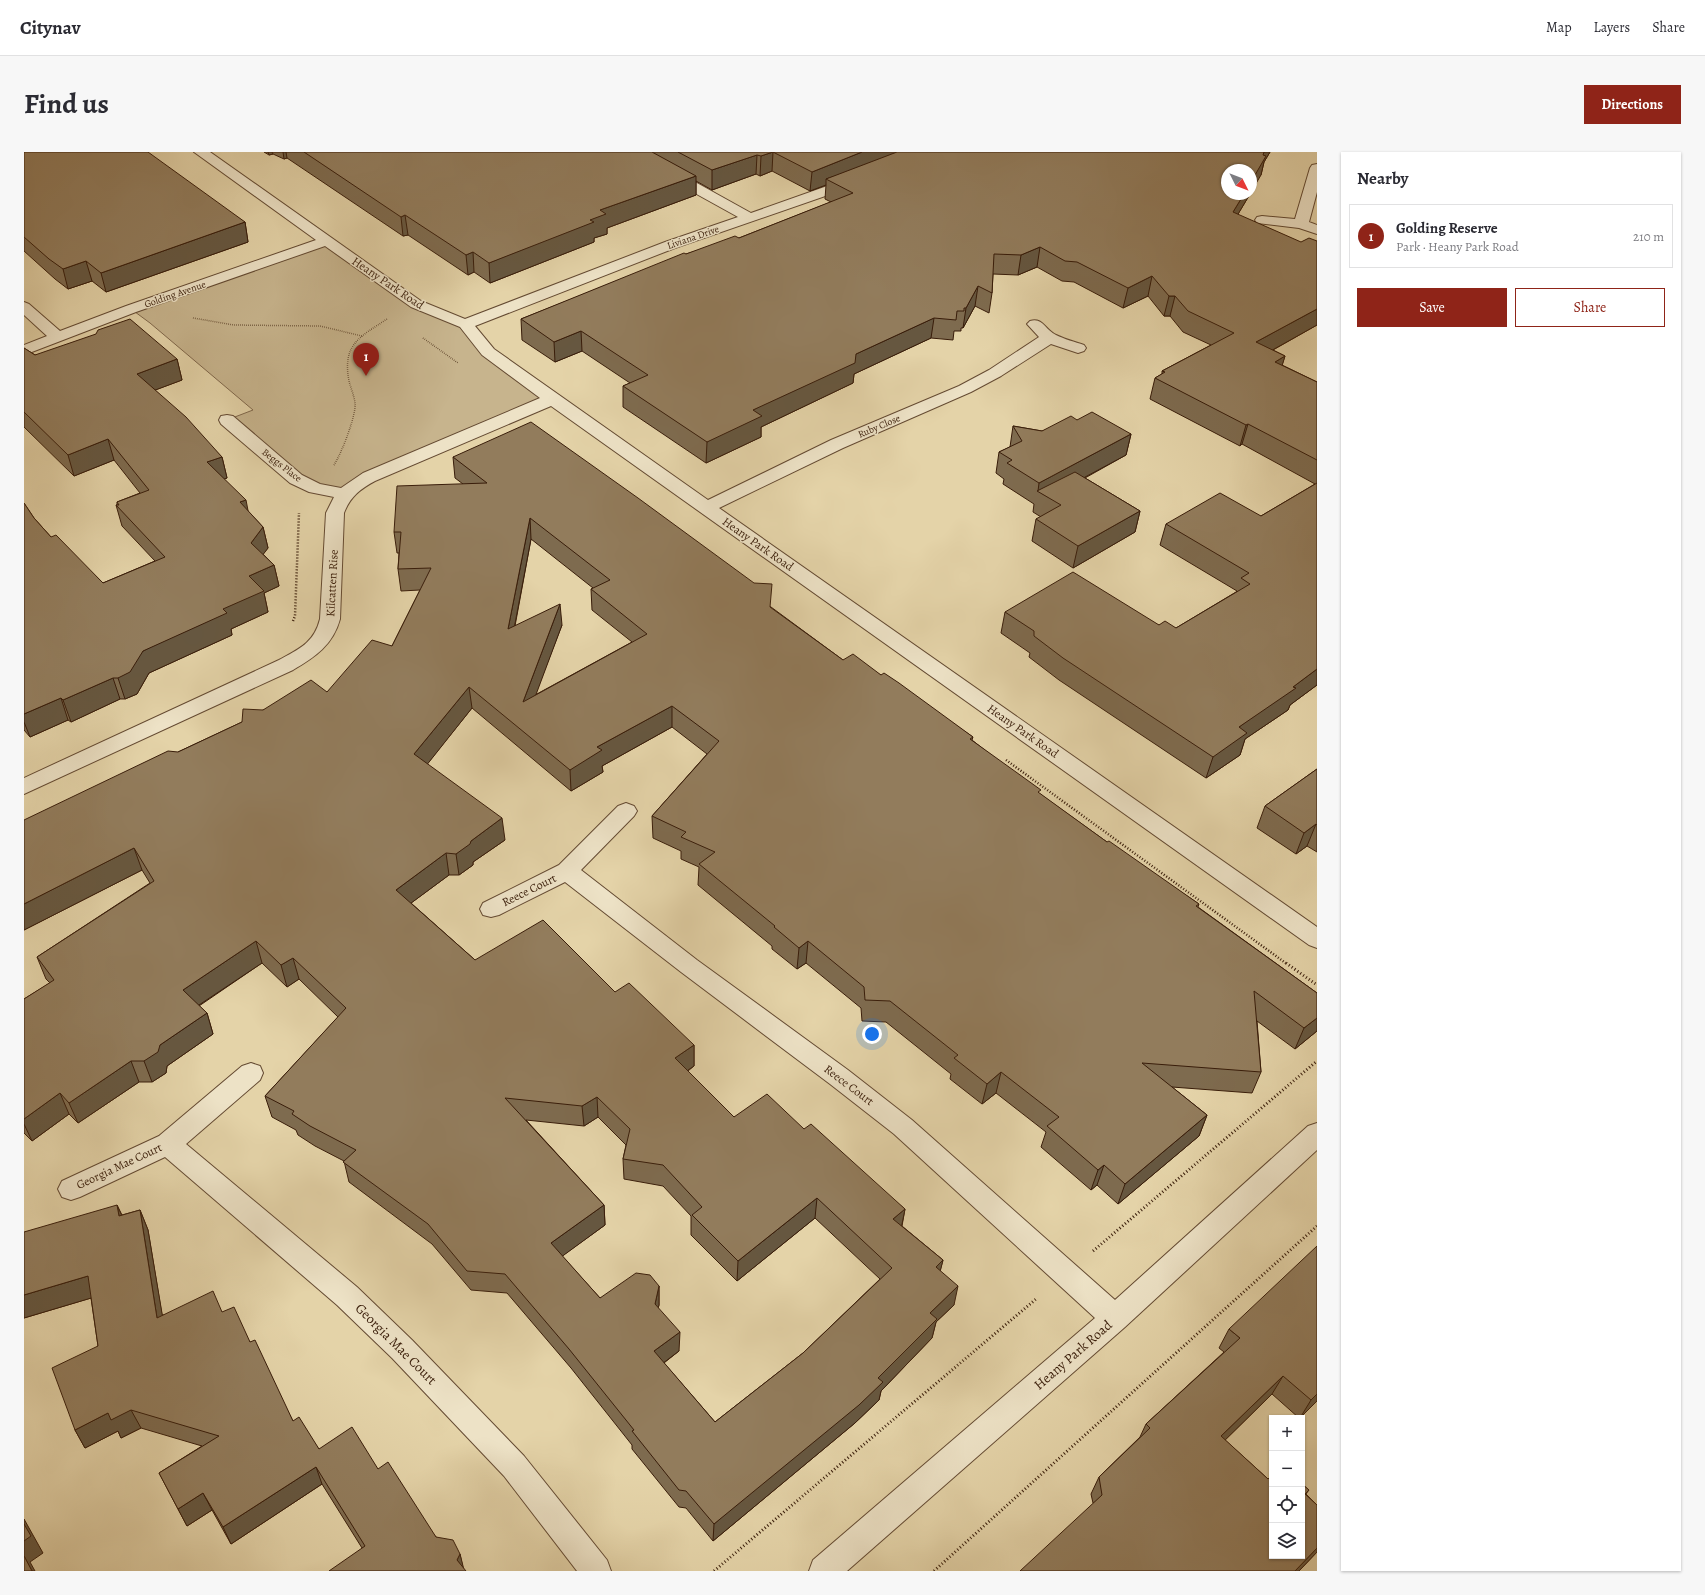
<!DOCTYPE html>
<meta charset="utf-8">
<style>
body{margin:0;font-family:Alegreya,serif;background:#f7f7f7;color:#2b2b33}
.controls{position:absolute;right:12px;bottom:12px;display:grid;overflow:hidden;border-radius:0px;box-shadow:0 1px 3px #0004}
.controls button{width:36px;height:36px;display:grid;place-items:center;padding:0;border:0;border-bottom:1px solid #e1e1e2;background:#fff;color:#2b2b33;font:20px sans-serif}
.compass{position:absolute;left:1197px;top:12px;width:36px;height:36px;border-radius:50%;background:#fff;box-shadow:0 1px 3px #0004;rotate:132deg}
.you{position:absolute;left:848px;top:882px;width:14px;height:14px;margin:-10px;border:3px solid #fff;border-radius:50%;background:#1a73e8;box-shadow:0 0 0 6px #1a73e833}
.badge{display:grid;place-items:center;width:26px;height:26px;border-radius:50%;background:#8f2418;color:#fff;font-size:13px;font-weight:700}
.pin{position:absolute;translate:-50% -33px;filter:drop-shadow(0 1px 2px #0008)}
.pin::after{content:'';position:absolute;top:21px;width:14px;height:12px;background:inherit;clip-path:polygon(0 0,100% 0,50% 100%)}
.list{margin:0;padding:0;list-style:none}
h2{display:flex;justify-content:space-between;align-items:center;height:52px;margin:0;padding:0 16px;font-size:17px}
h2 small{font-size:13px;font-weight:400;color:#7c7c81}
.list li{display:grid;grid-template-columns:26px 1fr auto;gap:12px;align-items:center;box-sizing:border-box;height:64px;margin:0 8px 8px;padding:0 8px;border:1px solid #e1e1e2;border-radius:0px}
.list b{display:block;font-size:15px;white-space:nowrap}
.list p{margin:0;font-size:13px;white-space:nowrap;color:#7c7c81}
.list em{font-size:13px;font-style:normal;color:#7c7c81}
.actions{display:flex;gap:8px;padding:12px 16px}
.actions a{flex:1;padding:9px 0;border:1px solid #8f2418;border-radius:0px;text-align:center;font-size:14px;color:#8f2418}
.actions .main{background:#8f2418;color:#fff}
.icon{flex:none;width:22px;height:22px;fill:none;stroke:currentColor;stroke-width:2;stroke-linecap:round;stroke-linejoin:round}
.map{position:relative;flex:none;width:1293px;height:1419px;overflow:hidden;border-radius:0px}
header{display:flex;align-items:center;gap:24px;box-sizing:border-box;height:56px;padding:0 20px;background:#fff;border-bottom:1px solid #e1e1e2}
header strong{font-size:19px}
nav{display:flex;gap:22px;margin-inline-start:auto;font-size:14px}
.intro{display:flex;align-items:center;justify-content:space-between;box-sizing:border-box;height:96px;padding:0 24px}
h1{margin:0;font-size:28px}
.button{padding:10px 18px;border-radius:0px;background:#8f2418;color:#fff;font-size:14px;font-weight:700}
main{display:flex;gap:24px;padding:0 24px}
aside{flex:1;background:#fff;border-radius:0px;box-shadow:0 1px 3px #0004}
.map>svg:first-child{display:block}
</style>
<header>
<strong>Citynav</strong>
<nav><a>Map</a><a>Layers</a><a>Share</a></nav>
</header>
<div class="intro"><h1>Find us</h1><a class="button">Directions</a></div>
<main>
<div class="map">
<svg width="1293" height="1419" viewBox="0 0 1293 1419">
<rect width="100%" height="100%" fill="#e4d3a8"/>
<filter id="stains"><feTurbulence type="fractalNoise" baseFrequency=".005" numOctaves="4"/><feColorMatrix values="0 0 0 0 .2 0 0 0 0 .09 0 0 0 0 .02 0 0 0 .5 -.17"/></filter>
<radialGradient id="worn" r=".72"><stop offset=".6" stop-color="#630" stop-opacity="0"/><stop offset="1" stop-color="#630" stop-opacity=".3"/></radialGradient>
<path fill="#c7b48d" stroke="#80684c" d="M303,89L392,152L429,166L528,247L320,342L291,336L203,268L229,258L126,171L107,157Z"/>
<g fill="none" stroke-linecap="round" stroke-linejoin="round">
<g stroke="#644a32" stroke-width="2">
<path id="street" d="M170,0H186L397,149L441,167L641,90L714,65L602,3L600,0H617L727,61L823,27L828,26L833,27L835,30L833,33L651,96L451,174L470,197L684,348L807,288L935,234L965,218L1015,185L1003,172L1006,169C1019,165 1021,178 1032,183C1040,187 1051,190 1060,193L1062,196L1060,199L1054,201L1027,192L977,224L947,240L819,296L695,356L1293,775V796L1285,793L527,254L351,329C336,337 326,345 320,361L316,467C309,493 291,505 269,518L0,642V626L255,508C275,497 290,491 296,467L302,361L310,345L285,340L266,331L197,272L195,268L197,264L203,263L209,264L278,323L296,332L317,336L339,321L516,246L458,203L436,175L387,155L301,94L112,160L0,203V193L23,184L0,163V150L5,152L36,179L102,154L292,88Z
M1293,12V40L1285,70L1293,73V82L1275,76L1233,71L1231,68L1233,65L1238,64L1271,67L1286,16L1288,13Z
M602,651L610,654L613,659L610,664L557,718L673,808L824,918L888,968L1091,1148L1284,974L1293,971V998L1101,1175L823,1419H785L789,1408L1071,1166L870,982L806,932L657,820L541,730L475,763L467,765L459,763L456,757L459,751L535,713L594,654Z
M227,911L236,914L239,921L236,928L162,992L333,1135L388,1188L500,1304L583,1408L587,1419H553L480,1324L368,1206L313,1153L141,1005L56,1045L47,1048L38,1045L34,1037L38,1029L135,984L218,914Z"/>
</g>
<path stroke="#391d0a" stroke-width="1.5" stroke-dasharray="0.5 1.5" stroke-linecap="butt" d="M169,166L210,173L296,174L338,184
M399,186L434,211
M310,313C318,300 329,271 331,256C332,248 327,237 325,229C318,192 336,185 363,167"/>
<path stroke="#391d0a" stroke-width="2.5" stroke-dasharray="1 2" stroke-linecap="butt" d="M269,469L271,464L275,361
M982,608L1263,812"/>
<path stroke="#391d0a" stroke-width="3" stroke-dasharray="1 2.5" stroke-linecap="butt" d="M1262,811L1293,833
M1069,1099L1293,909
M690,1419L1012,1147
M910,1419L1293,1074"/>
<use href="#street" fill="#ede2c6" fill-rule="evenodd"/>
</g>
<path fill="#7e6b4f" stroke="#391d0a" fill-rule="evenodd" d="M0,0L221,70L224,90L82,140L68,129L44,137L31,127L0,99Z
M240,0H1246L1240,10L1237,23L1203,42H1226L1214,62L1293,173L1249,198L1261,204L1258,213L1293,230V533L1266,553L1264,558L1221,587L1216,603L1182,626L1035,528L1005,505L1006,501L977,481L981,460L1135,473L1152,476L1212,440L1213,439L1136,393L1142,372L1237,364L1291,332L1218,292L1216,294L1126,247L1131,226L1138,222V219L1187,193L1159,180L1146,164H1140L1124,144L1099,156L1050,130L1038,129L1013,115L994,123L969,122L968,141L965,161L951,154L939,176H937V179H930L929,188L907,186L830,222L829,231L737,275V285L682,311L599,255V234L606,231L558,199L531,210L498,188L497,167L662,102L715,86L807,50L801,47L802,33L786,39L748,19L736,24L732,22L688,38L672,29V43L583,76V82L570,86V90L466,131L450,120L444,123L384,83L379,84L263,6L260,7L249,2L245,3Z
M0,196L11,203L153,207L158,228L131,238L198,305L203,326L200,327L224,359L239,375L244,396L239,402L250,413L255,434L240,441L244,460L207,477L208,483L125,521L113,542L101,547H96L47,570L44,568L6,585L0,578V351L10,366L27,385L79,431L131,409L98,374L92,353H93V350L116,341L90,308L50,324L0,275Z
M1053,268L1107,282L1102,303L1061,326L1116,359L1111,380L1049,416L1008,389L1012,367L1017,365L1009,360L1010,352L979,332L980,327L972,321L975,300L986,295L989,274L1018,279Z
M429,305L747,455L819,508L857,523L949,585L948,588L1016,642L1083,690L1175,752L1174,755L1293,841V879L1271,897L1233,869L1237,920L1228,941L1148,935L1183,963L1175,984L1094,1052L1073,1033L1067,1038L1017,995L1022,980L972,941L958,952L926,927L927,922L862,870L838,869L837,856L782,811L773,817L748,797V794L674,733L675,715L657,707V699L629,686L628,664L683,602L648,575L578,614L579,620L547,639L448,556L403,612L481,688L449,710V713L435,723H425L387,751L451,808L591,840L670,893V914L664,919L710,965L780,977L881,1057L878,1074L919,1108L916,1119L930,1153L912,1170L908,1186L857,1239L855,1248L831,1271L689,1389L662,1356L655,1355L608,1297V1293L547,1216L483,1141L447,1138L408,1092L325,1030L320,1009L291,994L274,983L272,978L248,965L241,944L314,865L275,827L263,835L238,811L175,854L183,861L189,882L143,914L142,921L128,930H115L54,971L45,962L8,989L0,981V847L26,831L22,827L13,805L126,731L118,718L0,778L154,600L218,570L239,558L303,540L368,494L396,438L377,439L374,417L375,401H373L370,380L439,332L431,326ZM507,387L569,436L567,437L568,458L608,490L511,543L538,473L491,474ZM574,965L602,993L599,1007L600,1027L639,1034L667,1064V1083L713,1129L791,1066L856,1127L779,1201L691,1270L640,1211L655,1199L634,1156L635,1153V1134L576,1146L538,1104L581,1073L580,1053L502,968L560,974Z
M1293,617V700L1283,694L1272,702L1233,676L1241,654Z
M93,1053L98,1063L116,1058L124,1078L138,1163L198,1160L226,1190L269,1269L295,1297L354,1317L412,1385L436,1402L439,1416L338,1396L298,1332L207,1392L188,1358L163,1374L135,1321L178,1294L117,1276L97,1286L94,1279L61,1296L51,1278L74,1194L67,1146L0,1166Z
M1205,1177L1293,1249L1276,1266H1275L1248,1242L1201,1288L1244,1327L1278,1332L1285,1338L1282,1342L1293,1353V1400L1275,1419L1069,1351L1067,1342L1075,1325L1116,1285L1122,1272L1200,1200L1195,1196Z"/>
<path fill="#665740" stroke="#391d0a" d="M244,0H248L249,2L245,3Z
M259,0H262L263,6L260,7Z
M749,0L748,19L736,24L737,4Z
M838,0H883L802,27V33L786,39L788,20Z
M1240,0H1246L1240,10L1237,23L1227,40V30Z
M733,3L732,22L688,38V18Z
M672,24V43L583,76V82L570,86V90L466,131L465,111L566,68L576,58Z
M1220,42H1226L1204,79L1209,60Z
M381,63L384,83L379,84L377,65Z
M221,70L224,90L82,140L77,121Z
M1016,95L1013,115L994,123L997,103Z
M449,100L450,120L444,123L442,103Z
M62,109L68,129L44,137L39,117Z
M1128,124L1124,144L1099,156L1104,136Z
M954,134L951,154L939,176L942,156Z
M1145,144H1151L1146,164H1140Z
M1293,157V173L1227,210L1232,190Z
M910,166L907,186L830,222L829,231L737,275V285L682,311L683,290L729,258L832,202Z
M557,179L558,199L531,210L530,190Z
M1261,204L1255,224L1251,210Z
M153,207L158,228L118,243L113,222Z
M1224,272L1218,292L1216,294L1222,273Z
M1107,282L1102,303L1024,345L1014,339L1015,331Z
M84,287L90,308L50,324L44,303Z
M198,305L203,326L188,332L183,310Z
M222,348L226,369L216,350Z
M1116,359L1111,380L1049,416L1054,394Z
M506,366L507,387L486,498L484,477Z
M239,375L244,396L232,412L227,391Z
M250,413L255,434L240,441L244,460L207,477L208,483L125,521L113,542L101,547L94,526L119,499L199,457L225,424Z
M536,452L538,473L501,572L499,550Z
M1293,517V533L1266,553L1264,558L1221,587L1216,603L1182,626L1189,605L1215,575Z
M89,526L96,547L47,570L39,548Z
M445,535L448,556L394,624L390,602Z
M37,546L44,568L6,585L0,570V562Z
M648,554V575L578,614L579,620L547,639L546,618L573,595Z
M478,666L481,688L449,710V713L435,723L432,702L447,689Z
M1292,672L1283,694L1272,702L1280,681Z
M110,696L118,718L0,778V752Z
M422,701L425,723L375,760L372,738Z
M232,789L238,811L166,859L159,838Z
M784,789L782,811L773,817L775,796Z
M269,806L275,827L263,835L257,813Z
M183,861L189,882L143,914L142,921L128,930L120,909L136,893Z
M1293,866V879L1271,897L1280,876Z
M670,893V914L651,927V906Z
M107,909L115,930L54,971L45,951Z
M977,920L972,941L958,952L963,932Z
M36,941L45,962L8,989L0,972V967Z
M573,945L574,965L560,974L558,954Z
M1183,963L1175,984L1094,1052L1101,1032Z
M1080,1013L1073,1033L1067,1038L1074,1018Z
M793,1046L791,1066L713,1129L714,1109Z
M93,1053L102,1073L95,1064Z
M580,1053L581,1073L529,1111L527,1091Z
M881,1057L877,1077L869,1067Z
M116,1058L124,1078L142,1185L133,1166Z
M919,1108L914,1128L912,1115Z
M64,1124L74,1144L0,1166V1143Z
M635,1134V1153L631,1171V1152Z
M934,1134L930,1153L912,1170L908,1186L857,1239L855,1248L831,1271L689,1389L690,1372L854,1226L906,1161Z
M656,1180L655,1199L630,1218V1199Z
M1259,1224L1248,1242L1187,1302L1197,1284Z
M1293,1242V1249L1276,1266L1287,1248Z
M107,1258L117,1276L97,1286L94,1279L61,1296L51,1278L84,1261Z
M292,1315L298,1332L207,1392L199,1375Z
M179,1341L188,1358L163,1374L154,1357Z
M0,1367L19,1401L6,1410L11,1419H8L0,1404Z
M1293,1396V1400L1275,1419H1271Z
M436,1402L440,1418L433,1408Z"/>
<path fill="#927c5c" stroke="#391d0a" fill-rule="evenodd" d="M0,0H124L221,70L77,121L62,109L39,117L25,107L0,85Z
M280,0H628L672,24L576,58L582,62L566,68L570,70L465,111L449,100L442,103L381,63L377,65Z
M654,0H749L737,4L733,3L688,18Z
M749,0H838L788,20Z
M873,0H1240L1239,3L1242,4L1227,30V18H1203V42H1220L1209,60L1277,90L1285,86L1293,89V157L1232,190L1261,204L1251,210L1293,230V308L1224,272L1222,273L1131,226L1141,220L1138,219L1210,181L1164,159L1151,144H1145L1128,124L1104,136L1053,110L1041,109L1016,95L997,103L970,102L968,141L954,134L942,156H940V159H933L932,168L910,166L832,202L831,211L729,258L738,264L683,290L599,234L624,223L557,179L530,190L497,167L660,101L662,102L711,84L715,86L829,41L802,27Z
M106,167L153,207L113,222L162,265L198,305L183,310L222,348L216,350L239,375L227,391L250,413L225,424L240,439L199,457L203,461L119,499L106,520L94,526H89L39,548L37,546L0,562V351L10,366L27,385L32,383L79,431L141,405L92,353H95L93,350L125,338L84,287L44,303L0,260V196L11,203L72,182L74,178Z
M1068,260L1107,282L1015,331L983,311L988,308L975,300L998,289L989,274L1018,279L1047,264L1053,268Z
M507,270L614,346L730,431L748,432L746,455L819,508L829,502L857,523L860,521L875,531L949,585L946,587L1017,638L1014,640L1083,690L1085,689L1175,752L1172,754L1293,841V866L1280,876L1230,839L1237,920L1118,911L1183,963L1101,1032L1080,1013L1074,1018L1023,974L1035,965L977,920L963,932L930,906L934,903L866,849L841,848L840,835L784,789L775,796L750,775L751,774L675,712L691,700L657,685L662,680L628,664L695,589L648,554L573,595L578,598L546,618L445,535L390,602L478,666L447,689L446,692L432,702L422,701L372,738L451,808L519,768L591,840L605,831L670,893L651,906L710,965L743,942L780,977L787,972L881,1057L869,1067L919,1108L912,1115L934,1134L906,1161L913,1167L854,1226L859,1230L835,1253L690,1372L662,1339L655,1338L608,1279L610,1278L545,1197L481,1122L443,1119L404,1072L319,1010L332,998L286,974L268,962L270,959L241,944L322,856L269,806L257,813L232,789L159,838L183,861L136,893L134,900L120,909H107L45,951L36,941L0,967V847L30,828L13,805L130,729L110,696L0,752V668L144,599L154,600L218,570L219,557L239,558L287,528L303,540L348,488L368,494L407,416L374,417L377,380H370L373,334L463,331L429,305ZM506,366L586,428L567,437L623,482L499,550L536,452L484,477ZM573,945L606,977L599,1007L639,1013L678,1055L668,1063L714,1109L793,1046L868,1116L779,1201L691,1270L630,1199L656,1180L631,1152L635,1134L626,1123L612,1121L576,1146L527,1091L580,1053L481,946L558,954Z
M1051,320L1116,359L1054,394L1012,367L1037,353L1013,339Z
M1293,331V517L1269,535L1272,536L1215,575L1223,581L1189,605L1039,506L1010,484V479L981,460L1049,420L1135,473L1141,469L1152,476L1226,432L1217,426L1225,421L1142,372L1196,341L1237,364Z
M1293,617V673L1292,672L1280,681L1241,654Z
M93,1053L95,1064L116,1058L133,1166L189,1139L198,1160L210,1155L226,1190L231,1188L269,1269L275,1265L295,1297L328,1275L354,1317L364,1310L412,1385L429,1388L436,1402L433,1408L442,1419H305L341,1394L292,1315L199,1375L179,1341L154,1357L135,1321L195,1284L107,1258L87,1268L84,1261L51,1278L28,1216L74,1194L64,1124L0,1143V1080Z
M1293,1094V1242L1287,1248L1259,1224L1197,1284L1244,1327L1248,1323V1404H1278V1332L1285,1338L1281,1342L1293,1353V1396L1271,1419H996L1078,1343L1075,1325L1126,1276L1122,1272L1216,1186L1205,1177Z
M0,1372L7,1384L0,1389Z
M0,1404L8,1419H0Z"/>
<g text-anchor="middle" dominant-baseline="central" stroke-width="3" stroke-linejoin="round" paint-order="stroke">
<g font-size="10" fill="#391d0a" stroke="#ede2c6">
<text transform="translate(669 85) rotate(-19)">Liviana Drive</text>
<text transform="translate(151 142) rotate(-19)">Golding Avenue</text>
<text transform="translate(855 274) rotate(-23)">Ruby Close</text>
<text transform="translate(258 313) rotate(38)">Beggs Place</text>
</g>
<g font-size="12" fill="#391d0a" stroke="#ede2c6">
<text transform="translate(364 131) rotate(34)">Heany Park Road</text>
<text transform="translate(734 392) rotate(35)">Heany Park Road</text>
<text transform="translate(308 431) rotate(-87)">Kilcatten Rise</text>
<text transform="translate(999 579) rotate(35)">Heany Park Road</text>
<text transform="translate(505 738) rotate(-26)">Reece Court</text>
<text transform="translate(825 933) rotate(37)">Reece Court</text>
<text transform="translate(95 1014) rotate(-25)">Georgia Mae Court</text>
</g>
<g font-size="14" fill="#391d0a" stroke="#ede2c6">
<text transform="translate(372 1192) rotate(45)">Georgia Mae Court</text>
<text transform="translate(1049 1203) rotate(-41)">Heany Park Road</text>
</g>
</g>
<rect width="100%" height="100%" filter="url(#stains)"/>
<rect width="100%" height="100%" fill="url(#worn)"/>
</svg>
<div class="controls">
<button>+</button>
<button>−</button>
<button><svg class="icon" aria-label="locate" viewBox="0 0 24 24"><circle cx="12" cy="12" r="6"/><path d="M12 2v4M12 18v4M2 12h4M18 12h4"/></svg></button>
<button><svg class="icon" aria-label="layers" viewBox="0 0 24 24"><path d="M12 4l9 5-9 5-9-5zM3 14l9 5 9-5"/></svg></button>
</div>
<svg class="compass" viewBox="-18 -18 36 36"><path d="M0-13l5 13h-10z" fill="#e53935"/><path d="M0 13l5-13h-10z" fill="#7c7c81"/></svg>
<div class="you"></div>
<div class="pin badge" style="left:342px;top:224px">1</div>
</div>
<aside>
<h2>Nearby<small></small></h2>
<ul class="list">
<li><span class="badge">1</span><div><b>Golding Reserve</b><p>Park · Heany Park Road</p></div><em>210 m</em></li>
</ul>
<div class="actions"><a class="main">Save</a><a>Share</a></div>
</aside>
</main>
